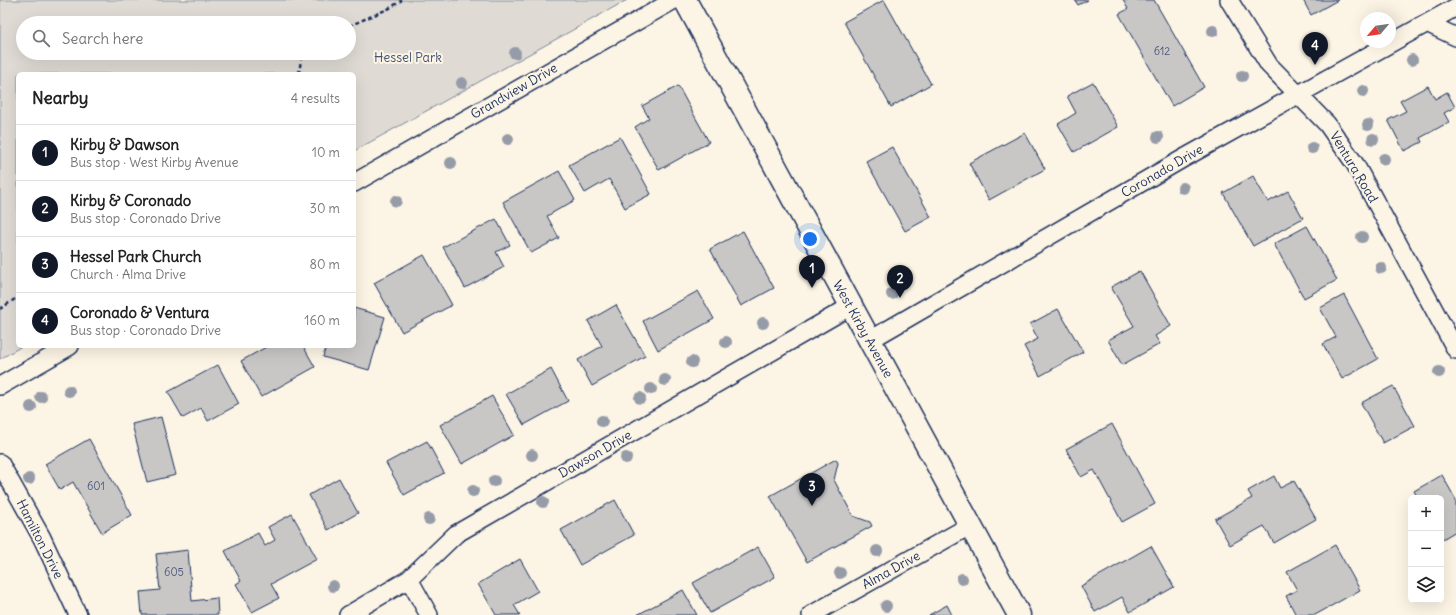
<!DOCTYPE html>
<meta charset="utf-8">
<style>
body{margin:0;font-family:Delius,sans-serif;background:#f2f2f2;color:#222}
.controls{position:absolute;right:12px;bottom:12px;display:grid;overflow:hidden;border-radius:6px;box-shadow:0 4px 16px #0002}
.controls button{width:36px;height:36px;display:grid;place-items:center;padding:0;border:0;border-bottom:1px solid #e0e0e0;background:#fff;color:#222;font:20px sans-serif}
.compass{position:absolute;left:1360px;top:12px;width:36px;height:36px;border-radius:50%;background:#fff;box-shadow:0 4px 16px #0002;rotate:241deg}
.you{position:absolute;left:810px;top:239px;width:14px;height:14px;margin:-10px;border:3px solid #fff;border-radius:50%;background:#1a73e8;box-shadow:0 0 0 6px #1a73e833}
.badge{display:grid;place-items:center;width:26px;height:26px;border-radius:50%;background:#111827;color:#fff;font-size:13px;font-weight:700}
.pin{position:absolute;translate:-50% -33px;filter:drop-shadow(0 1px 2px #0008)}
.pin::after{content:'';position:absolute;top:21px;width:14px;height:12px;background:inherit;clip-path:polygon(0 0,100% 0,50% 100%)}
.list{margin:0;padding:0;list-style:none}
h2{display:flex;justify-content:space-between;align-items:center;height:52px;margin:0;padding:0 16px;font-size:17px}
h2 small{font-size:13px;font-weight:400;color:#767676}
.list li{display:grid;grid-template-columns:26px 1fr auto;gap:12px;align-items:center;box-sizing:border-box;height:56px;padding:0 16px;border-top:1px solid #e0e0e0}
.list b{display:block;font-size:15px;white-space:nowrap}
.list p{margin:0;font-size:13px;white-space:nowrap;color:#767676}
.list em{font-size:13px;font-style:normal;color:#767676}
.icon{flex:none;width:22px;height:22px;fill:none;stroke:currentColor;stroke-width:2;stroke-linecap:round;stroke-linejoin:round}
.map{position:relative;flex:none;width:1456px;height:615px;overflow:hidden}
.search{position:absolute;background:#fff;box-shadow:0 4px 16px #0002;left:16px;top:16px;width:340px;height:44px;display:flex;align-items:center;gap:10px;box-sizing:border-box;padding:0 14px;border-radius:22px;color:#767676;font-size:15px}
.panel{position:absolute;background:#fff;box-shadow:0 4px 16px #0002;left:16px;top:72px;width:340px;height:276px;border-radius:6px}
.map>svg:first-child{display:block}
</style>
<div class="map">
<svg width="1456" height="615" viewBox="0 0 1456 615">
<rect width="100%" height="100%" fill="#fcf5e5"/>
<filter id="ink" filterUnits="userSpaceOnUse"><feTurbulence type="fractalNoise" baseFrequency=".025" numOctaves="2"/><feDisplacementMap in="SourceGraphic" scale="8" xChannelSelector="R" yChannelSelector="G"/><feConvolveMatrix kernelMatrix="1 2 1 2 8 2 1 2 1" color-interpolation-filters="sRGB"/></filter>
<g filter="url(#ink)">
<path fill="#dfdbd4" stroke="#7d8599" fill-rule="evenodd" d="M0,0H627L354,151V74H18V346H22L0,359ZM23,23H349V53H23Z"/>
<path fill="#c8c7c6" stroke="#1b2f5e" d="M884,0L931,84L891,107L844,22Z
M1075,0H1088L1078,5Z
M1123,0H1154L1204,87L1172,106L1119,14L1128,9Z
M1303,0H1338L1311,15Z
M1093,82L1118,127L1074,152L1058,124L1076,113L1067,96Z
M678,86L709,142L659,170L635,127L649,118L642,106Z
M1428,86L1435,99L1447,92L1455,107L1444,113L1449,122L1420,138L1422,142L1404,151L1388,120L1406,111L1400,101Z
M1025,133L1045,169L989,200L969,163Z
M620,137L651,194L625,208L609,179L585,193L569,165Z
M892,147L931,217L905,231L866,161Z
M559,171L575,200L547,216L559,238L531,253L503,202Z
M1253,176L1268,202L1288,191L1303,218L1253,246L1223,193Z
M496,219L510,245L496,252L504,267L465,288L443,247Z
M1307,226L1337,280L1304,298L1274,244Z
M743,231L774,288L741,306L710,249Z
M424,255L452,305L402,332L374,283Z
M1140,271L1171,326L1155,336L1160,344L1122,365L1108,340L1134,326L1111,287Z
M698,291L714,319L658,350L643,321Z
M1344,295L1378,359L1342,379L1323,344L1336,337L1320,308Z
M616,305L645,356L592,386L578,360L602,346L588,321Z
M354,308L385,317L369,370L323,357L326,346H354Z
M1058,309L1083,352L1040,376L1024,346L1038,339L1030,324Z
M268,346H303L315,367L261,397L241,361Z
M218,365L239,404L208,421L201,408L183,418L168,392Z
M551,369L568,401L524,425L506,394Z
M1393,386L1415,426L1383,443L1361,403Z
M492,396L514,435L462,464L440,425Z
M161,417L176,475L147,482L132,424Z
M1112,424L1155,504L1122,522L1094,470L1081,477L1066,449Z
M89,439L132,515L102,533L73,482L60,490L45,464Z
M427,441L444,473L404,495L386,463Z
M836,459L838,463L834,480L853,516L870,522L872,526L807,562L770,496Z
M1442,475L1456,500V531L1441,540V498H1418L1414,491Z
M1274,476L1280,488L1294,481L1316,519L1274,543L1264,526L1230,545L1215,519L1252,498L1248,491Z
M339,478L358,513L328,530L309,495Z
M615,500L634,535L580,565L561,530Z
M292,514L317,559L271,584L279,598L252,612L236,584L241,581L225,551L258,533L265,546L275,540L268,527Z
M1335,545L1360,590L1315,615H1296L1286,596L1297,590L1287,572Z
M1151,546L1174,587L1130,612L1122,597L1095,612L1081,586Z
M758,547L775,577L710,613L693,583Z
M188,550L192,601L217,598L218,615H142L140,592L160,590L156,554Z
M520,559L538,591L514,605L520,615H496L478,584Z
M683,590L697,615H637Z
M947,605L952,615H929Z"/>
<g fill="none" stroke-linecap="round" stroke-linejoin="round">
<g stroke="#1b2f5e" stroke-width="20">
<path id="street" d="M1229,0L1269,65L1327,124L1355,164L1456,350
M1427,23L1456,37
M354,183L674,0
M870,340L1184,158L1456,7
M0,386L70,346
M0,463L42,538L78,615
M409,579L429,615
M348,615L409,579L456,534L851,306
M811,615L971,525"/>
</g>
<g stroke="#1b2f5e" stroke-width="25">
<path id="secondary" d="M685,0L1019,615"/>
</g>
<path stroke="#1b2f5e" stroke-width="2.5" stroke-dasharray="4 3" stroke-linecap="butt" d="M349,26L390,8L402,0
M299,74L301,59L304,53
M0,309L18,297"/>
<use href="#street" stroke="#fcf5e5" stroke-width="17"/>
<use href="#secondary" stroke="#fcf5e5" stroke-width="22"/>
</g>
<g fill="#969ba8">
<circle cx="1213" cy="31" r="6"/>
<circle cx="515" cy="53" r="6"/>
<circle cx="1412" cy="60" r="6"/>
<circle cx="1242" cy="76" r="6"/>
<circle cx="462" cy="83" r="6"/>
<circle cx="1363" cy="91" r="6"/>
<circle cx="1368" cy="125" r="6"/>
<circle cx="1158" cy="137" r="6"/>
<circle cx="508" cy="139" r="6"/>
<circle cx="1373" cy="139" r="6"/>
<circle cx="1312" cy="148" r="6"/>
<circle cx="1384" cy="159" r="6"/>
<circle cx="451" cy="163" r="6"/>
<circle cx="1183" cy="188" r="6"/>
<circle cx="396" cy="201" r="6"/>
<circle cx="1362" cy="237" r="6"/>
<circle cx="1381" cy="268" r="6"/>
<circle cx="892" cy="294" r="6"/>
<circle cx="763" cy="323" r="6"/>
<circle cx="726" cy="342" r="6"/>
<circle cx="692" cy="362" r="6"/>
<circle cx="1439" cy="372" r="6"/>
<circle cx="665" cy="380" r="6"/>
<circle cx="651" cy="389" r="6"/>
<circle cx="69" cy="391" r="6"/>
<circle cx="41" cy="397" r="6"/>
<circle cx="640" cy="398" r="6"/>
<circle cx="31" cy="407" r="6"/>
<circle cx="602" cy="421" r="6"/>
<circle cx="532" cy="455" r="6"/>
<circle cx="626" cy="458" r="6"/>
<circle cx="29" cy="479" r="6"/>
<circle cx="494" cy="481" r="6"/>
<circle cx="473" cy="491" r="6"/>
<circle cx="543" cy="502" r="6"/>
<circle cx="429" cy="519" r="6"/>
<circle cx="877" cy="551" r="6"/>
<circle cx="840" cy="573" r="6"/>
<circle cx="962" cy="579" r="6"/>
<circle cx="333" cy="586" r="6"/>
<circle cx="886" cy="606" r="6"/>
</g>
</g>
<g text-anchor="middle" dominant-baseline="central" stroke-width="4" stroke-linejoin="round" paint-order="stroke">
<g font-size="11" fill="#465578">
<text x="1162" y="51">612</text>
<text x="96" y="486">601</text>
<text x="174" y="572">605</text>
</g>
<g font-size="13" fill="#425176" stroke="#fcf5e5">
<text x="408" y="57">Hessel Park</text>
</g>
<g font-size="13" fill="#1b2f5e" stroke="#fcf5e5">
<text transform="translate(514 91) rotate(-30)">Grandview Drive</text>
<text transform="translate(1354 167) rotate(59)">Ventura Road</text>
<text transform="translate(1162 171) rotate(-30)">Coronado Drive</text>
<text transform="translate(863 329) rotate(61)">West Kirby Avenue</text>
<text transform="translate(595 454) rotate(-30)">Dawson Drive</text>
<text transform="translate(40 539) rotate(63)">Hamilton Drive</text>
<text transform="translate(891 570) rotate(-29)">Alma Drive</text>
</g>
</g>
</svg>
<div class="controls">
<button>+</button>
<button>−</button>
<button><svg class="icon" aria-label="layers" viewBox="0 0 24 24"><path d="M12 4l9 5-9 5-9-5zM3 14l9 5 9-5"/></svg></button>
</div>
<svg class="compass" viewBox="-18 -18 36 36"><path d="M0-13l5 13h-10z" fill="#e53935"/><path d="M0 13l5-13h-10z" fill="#767676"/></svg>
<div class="you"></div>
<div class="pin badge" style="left:812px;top:288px">1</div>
<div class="pin badge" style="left:900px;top:298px">2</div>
<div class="pin badge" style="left:812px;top:506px">3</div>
<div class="pin badge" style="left:1315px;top:65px">4</div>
<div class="search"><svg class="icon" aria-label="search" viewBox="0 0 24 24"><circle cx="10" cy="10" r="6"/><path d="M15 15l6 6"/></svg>Search here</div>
<section class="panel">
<h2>Nearby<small>4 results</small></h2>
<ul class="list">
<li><span class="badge">1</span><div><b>Kirby &amp; Dawson</b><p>Bus stop · West Kirby Avenue</p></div><em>10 m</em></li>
<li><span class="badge">2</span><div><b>Kirby &amp; Coronado</b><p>Bus stop · Coronado Drive</p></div><em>30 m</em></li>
<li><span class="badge">3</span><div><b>Hessel Park Church</b><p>Church · Alma Drive</p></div><em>80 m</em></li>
<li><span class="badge">4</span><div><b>Coronado &amp; Ventura</b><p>Bus stop · Coronado Drive</p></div><em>160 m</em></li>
</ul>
</section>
</div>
